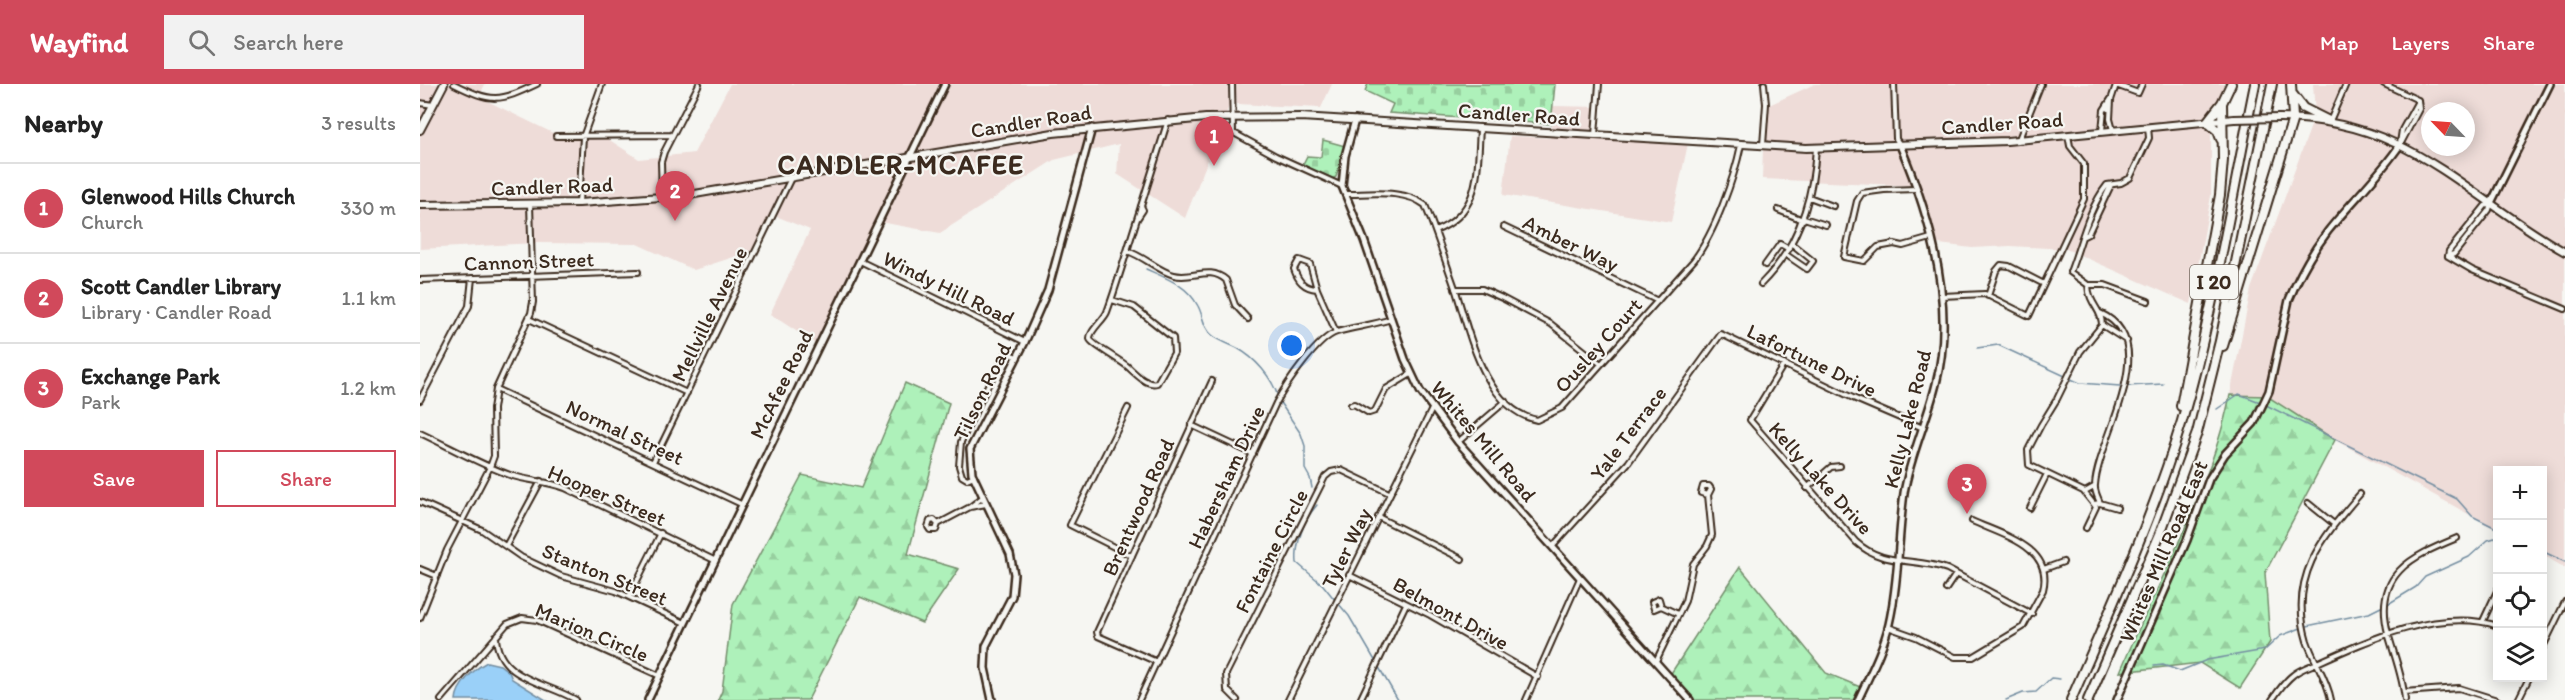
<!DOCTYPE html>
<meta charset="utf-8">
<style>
body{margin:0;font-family:Itim,sans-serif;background:#f2f2f2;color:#222}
.controls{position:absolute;right:18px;bottom:18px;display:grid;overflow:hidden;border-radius:0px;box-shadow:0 3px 15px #0003}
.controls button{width:54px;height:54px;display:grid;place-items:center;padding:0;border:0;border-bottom:2px solid #e0e0e0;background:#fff;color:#222;font:30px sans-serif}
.compass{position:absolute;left:2001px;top:18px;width:54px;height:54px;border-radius:50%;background:#fff;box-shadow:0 3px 15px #0003;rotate:295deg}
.you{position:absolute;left:872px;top:262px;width:21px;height:21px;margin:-15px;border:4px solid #fff;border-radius:50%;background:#1a73e8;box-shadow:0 0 0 9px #1a73e833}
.badge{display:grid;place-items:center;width:39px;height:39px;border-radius:50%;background:#d1495b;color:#fff;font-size:20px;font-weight:700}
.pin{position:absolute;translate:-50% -50px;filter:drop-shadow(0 2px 3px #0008)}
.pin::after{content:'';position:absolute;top:32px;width:21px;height:18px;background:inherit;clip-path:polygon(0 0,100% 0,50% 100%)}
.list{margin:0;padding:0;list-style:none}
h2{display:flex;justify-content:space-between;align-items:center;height:78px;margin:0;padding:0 24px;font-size:26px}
h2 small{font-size:20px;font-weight:400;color:#767676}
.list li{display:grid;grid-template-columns:39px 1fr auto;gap:18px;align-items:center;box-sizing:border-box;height:90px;padding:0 24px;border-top:2px solid #e0e0e0}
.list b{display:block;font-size:22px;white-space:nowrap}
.list p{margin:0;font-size:20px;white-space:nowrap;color:#767676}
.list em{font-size:20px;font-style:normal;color:#767676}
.actions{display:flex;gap:12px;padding:18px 24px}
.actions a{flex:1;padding:14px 0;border:2px solid #d1495b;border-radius:0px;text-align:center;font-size:21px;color:#d1495b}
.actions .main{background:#d1495b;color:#fff}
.icon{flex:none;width:33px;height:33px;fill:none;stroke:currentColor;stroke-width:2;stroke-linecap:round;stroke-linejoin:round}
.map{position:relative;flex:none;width:2145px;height:616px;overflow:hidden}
header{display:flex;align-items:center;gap:36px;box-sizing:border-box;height:84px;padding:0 30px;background:#d1495b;color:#fff}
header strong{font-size:28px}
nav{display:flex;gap:33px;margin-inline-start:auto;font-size:21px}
.search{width:420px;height:54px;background:#f2f2f2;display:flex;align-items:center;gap:15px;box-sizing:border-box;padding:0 21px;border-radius:0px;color:#767676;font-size:22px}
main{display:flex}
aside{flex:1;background:#fff}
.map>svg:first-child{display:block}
</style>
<header>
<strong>Wayfind</strong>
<div class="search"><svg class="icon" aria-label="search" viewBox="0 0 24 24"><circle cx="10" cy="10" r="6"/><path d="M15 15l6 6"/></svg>Search here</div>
<nav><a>Map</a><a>Layers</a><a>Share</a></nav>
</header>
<main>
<aside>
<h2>Nearby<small>3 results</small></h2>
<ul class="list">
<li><span class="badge">1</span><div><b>Glenwood Hills Church</b><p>Church</p></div><em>330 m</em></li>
<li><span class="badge">2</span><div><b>Scott Candler Library</b><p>Library · Candler Road</p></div><em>1.1 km</em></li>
<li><span class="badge">3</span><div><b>Exchange Park</b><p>Park</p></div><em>1.2 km</em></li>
</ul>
<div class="actions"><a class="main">Save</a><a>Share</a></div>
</aside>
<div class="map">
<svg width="2145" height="616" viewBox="0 0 2145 616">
<defs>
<pattern id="forest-firs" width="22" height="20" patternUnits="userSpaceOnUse" patternTransform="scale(1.5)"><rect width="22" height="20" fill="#aef1ba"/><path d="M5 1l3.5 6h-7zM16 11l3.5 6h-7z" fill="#97cf9f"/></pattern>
<pattern id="cemetery-stones" width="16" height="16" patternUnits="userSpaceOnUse" patternTransform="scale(1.5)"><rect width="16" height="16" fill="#aef1ba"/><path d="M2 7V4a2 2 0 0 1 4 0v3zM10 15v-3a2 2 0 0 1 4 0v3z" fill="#97cf9f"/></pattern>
</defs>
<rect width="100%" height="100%" fill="#f6f6f2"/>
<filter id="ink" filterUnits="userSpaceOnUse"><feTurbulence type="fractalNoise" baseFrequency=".0167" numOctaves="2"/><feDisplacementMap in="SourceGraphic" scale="12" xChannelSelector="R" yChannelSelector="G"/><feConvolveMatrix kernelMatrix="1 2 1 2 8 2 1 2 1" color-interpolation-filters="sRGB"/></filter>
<g filter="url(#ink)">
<path fill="#eedcd8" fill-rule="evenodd" d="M0,0H65L59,13L141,53L188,55L219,75L274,69L310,0H808L809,22L765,134L697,90L699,60L634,76L520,149L460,138L399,262L350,230L390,146L351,130L335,166L274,186L217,160L117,159L0,165Z
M815,0H912L901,24L817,20Z
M1395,0H1804L1791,37V112L1771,220L1646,165L1590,162L1552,164L1511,159L1500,102L1342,95L1343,64L1349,21Z
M1893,0H2145V484L2123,471L2122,386H2078L2077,446L1915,356L1847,312L1810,311L1831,205L1895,31ZM2010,27H2046V63H2010Z
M1133,22L1181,23L1174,50L1269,55L1251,138L1083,111L1090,52L1130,54Z"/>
<path fill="url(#forest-firs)" stroke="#748e6c" stroke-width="1.5" d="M485,299L529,319L488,470L539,485L502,539L440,513L388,616H298L302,607L313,520L382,391L441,404Z
M1810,311L1847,312L1915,356L1845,489L1850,558L1820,604L1780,579L1700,588C1736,501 1792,403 1810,311Z
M1320,483L1406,589L1445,605L1440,616H1267L1248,594Z"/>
<path fill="url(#cemetery-stones)" stroke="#748e6c" stroke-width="1.5" d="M948,0H1135L1131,40L969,29L973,20L945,7Z
M903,56L925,62L916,93L912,95L882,82L887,72L901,73Z"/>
<path fill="#9ad0f8" stroke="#748ea1" stroke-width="1.5" d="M67,578L80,581L89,588L92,595L126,616H36C37,601 54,585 67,578Z"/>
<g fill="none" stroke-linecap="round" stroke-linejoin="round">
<path stroke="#748ea1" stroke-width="1.5" d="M726,185C746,194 767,201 778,222C783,231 783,244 792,251C799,257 809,260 817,264C835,274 852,293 858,313
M1557,264L1578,261L1645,292
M1651,295L1660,299L1700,302
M1707,302L1743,300
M859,317L881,350L885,362V385L890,394L892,404
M1846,321L2037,415L2052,432L2078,445
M1797,325L1819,310L1840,318
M897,421C884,436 875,459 877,479L903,501L915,516
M2122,467L2145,478
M918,519L929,532L978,616
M1968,520L1996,503L2005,493L2049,473L2068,456L2078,453
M1887,542L1949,529L1961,523
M1734,582L1743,581L1760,587L1787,576L1845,566L1860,552L1881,544
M1586,616L1603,609L1616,608L1631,594L1640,595"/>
<g stroke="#3b2a1e" stroke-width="8">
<path id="minor" d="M34,0C72,19 79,18 117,0
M812,0L813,49
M1474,0L1476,55L1480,61
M1964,0L1998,16
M1696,1L1718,9L1722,0
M1691,16L1690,35L1693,46
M0,19L13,21
M1688,25L1696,1
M790,36L856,72L922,102
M1910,37L1926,0
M1682,47L1684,26L1691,15
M1175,51L1179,0
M136,52L252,51
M1599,55L1621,0
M1980,59L1982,46L1998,17
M1343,61L1346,20L1344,0
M1980,61L1999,25L1998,16
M1496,105L1464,106L1442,109L1437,117L1424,173L1444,177L1458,163L1474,160L1483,162L1511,154
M926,110C951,110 984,105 1005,121C1016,148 1025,176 1035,204C1049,247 1064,325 1117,336L1142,324L1274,176C1295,148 1314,95 1321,61
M242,113L241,78L244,68L279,0
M1389,113L1413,122
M159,119L163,53L182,0
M721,122L723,126L717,135L748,36
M1358,126L1383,136
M1384,134L1406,141
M1084,143L1238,217
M1015,147C1061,129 1057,88 1060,45
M1664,152L1668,150L1691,101
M707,167C724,172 738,187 754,191C773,196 789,181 806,196L815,221L828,235
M1365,170L1387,185L1393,177L1372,160
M2028,172L2052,186L2145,225
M2028,172L2029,167L2065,122L2071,119
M2028,172L2034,170L2069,126L2071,119
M879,176L890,180L897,205C884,204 878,197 874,185Z
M440,177L605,258
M1345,181L1360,160L1369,165
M0,196L218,188
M1341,200C1378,163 1393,116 1396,64
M1668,201H1685L1728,217
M897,205L916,248
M1035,205H1062L1082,214L1131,240L1181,280
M1522,212L1565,210L1609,232L1664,115V80L1650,62L1648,51
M1568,212L1576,187L1581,181L1589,182L1624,200
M692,216L714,223L753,254L754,269L737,299C726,302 715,289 707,282C700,276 671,260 670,255C669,247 684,236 687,228C698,198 707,166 717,135
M109,235L267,309
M1707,257L1682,241C1682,225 1669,221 1668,201L1650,188C1661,160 1668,125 1687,101L1701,99L1710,94L1729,54L1728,43
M1364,280L1330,336L1436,458C1463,483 1496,473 1527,485L1612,530
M76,305L321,420
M0,316L49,222L52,194
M931,321L934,320L949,329L955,327L966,305L991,290
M708,324L650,441L712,472
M771,341L833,370
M0,349C30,363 59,380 90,391C108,397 127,397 145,404L294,476
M1038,358L1086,317
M233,378L371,94
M554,392L547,395L542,392L539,382L541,358L568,301L586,270H590L597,273
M1674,403L1665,408L1609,381L1608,366L1621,341L1637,315L1660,268L1682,241
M1387,404L1411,383L1420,382
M1664,408L1676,423L1666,444
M0,418L62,446L101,473L141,492L196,507L265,539
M1680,419C1678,413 1674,407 1675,401C1678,354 1745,258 1680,229
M1888,419L1914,440
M1674,420L1680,419L1697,424
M550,423L566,420
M1610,424L1627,390
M958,433L1042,475
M518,440L514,436L510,437L508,443L510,446H516L518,440L550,423L563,413
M86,462L121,397
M1133,462L1208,379L1301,250L1433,314L1503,344
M0,485L17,492
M1624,485L1643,478
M929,491L1010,531L1118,593
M1526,505L1536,490
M209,513L241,449
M1241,522L1234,525L1232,518L1239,515L1241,522L1258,530
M0,534L27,466L70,383L74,372L73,325L76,305L111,229L113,218L110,120
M2063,537L2078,505
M1468,543L1496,553L1535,573H1553L1603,543L1623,506C1634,463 1582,451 1552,437
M76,552C77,595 126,598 156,616
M2122,565L2145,518
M1236,577L1265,517L1273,480L1287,462L1292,451L1288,411L1291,405L1289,402H1283L1281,409L1288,411
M737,578L678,552L677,548L792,297
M1984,608L2039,604L2077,616
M21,616L87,540L102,534L117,536L240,592
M719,616L856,319C866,301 897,254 917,248C934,243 953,241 971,235
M817,616L807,606L806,590L905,393L911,388L921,386L969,409
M868,616L1012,325
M940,616L986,520
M1106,616L1160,494
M1852,616C1858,607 1864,598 1873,591C1880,585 1888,583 1897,579C1948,556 2021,523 2078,542
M1911,616C1907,594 1894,578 1887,557C1868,494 1901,455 1940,410
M1985,616C1983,593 1974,571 1968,549C1953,490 1991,473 2037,454
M2098,616L2109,594"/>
</g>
<g stroke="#3b2a1e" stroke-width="10">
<path id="tertiary" d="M935,36L925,72L922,102L944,156L985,275L1000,307L1038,358L1270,616
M2071,119L2130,0
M228,616L525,0
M572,616L565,584L566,562L592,512L594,490L590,470L552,389L550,365L605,258L628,206L672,44
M1438,616C1449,592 1463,566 1469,540C1479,497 1478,453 1484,409C1490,372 1507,337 1516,300C1536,222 1511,134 1480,61
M1697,616L1767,456L1789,395L1805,370L1834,339L1849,307L1869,216C1879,191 1892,168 1908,147C1931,118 1959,92 1980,61"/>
</g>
<g stroke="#3b2a1e" stroke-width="10">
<path id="secondary" d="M1860,34C1989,35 2043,110 2145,168
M0,46L24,0
M0,121L159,119L269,111L633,49L786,34L881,33L1386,64L1587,57L1814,35"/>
</g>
<g stroke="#3b2a1e" stroke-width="12">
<path id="motorway" d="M1873,11L1883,24L1909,37
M1801,55L1798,47L1787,38L1802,19L1811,0
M1803,262L1873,34L1871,0
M1761,322L1800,111L1803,76L1802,19
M1651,616C1691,524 1733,433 1762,337C1794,227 1812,112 1835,0
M1668,616L1740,450L1777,349L1800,257L1852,0"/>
</g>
<use href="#minor" stroke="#f6f6f2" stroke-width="4"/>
<use href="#tertiary" stroke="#f6f6f2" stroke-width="5"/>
<use href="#secondary" stroke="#f6f6f2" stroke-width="6"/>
<use href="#motorway" stroke="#f6f6f2" stroke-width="8"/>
<g stroke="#3b2a1e" stroke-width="10" stroke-linecap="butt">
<path id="secondary-bridge" d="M1814,35L1860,34"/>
</g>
<use href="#secondary-bridge" stroke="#f6f6f2" stroke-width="6"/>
</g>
</g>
<g text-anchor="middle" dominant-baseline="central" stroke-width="4.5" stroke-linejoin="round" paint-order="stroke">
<rect fill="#f6f6f2" stroke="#73675e" stroke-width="1.5" x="1770" y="181" width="48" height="34" rx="4.5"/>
<g font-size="20" font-weight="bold" fill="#3b2a1e">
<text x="1794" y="198">I 20</text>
</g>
<g font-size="21" fill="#3b2a1e" stroke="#f6f6f2">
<text transform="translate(1099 30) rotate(4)">Candler Road</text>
<text transform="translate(611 37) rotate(-9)">Candler Road</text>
<text transform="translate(1582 39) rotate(-4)">Candler Road</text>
<text transform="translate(132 102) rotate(-2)">Candler Road</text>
<text transform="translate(1151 159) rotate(26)">Amber Way</text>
<text transform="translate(109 177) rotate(-2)">Cannon Street</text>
<text transform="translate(529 204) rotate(26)">Windy Hill Road</text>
<text transform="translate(289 230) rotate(-64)">Mellville Avenue</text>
<text transform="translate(1178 261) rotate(-48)">Ousley Court</text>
<text transform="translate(1392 276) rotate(26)">Lafortune Drive</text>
<text transform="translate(361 300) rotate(-64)">McAfee Road</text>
<text transform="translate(562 307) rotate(-64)">Tilson Road</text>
<text transform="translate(1487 335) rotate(-76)">Kelly Lake Road</text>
<text transform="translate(205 348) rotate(25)">Normal Street</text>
<text transform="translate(1208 349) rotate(-53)">Yale Terrace</text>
<text transform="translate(1064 357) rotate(50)">Whites Mill Road</text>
<text transform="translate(806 393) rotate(-65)">Habersham Drive</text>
<text transform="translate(1401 394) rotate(48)">Kelly Lake Drive</text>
<text transform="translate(187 411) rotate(23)">Hooper Street</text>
<text transform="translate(718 423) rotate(-66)">Brentwood Road</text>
<text transform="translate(926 464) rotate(-64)">Tyler Way</text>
<text transform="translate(851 467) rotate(-63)">Fontaine Circle</text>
<text transform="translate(1743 467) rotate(-67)">Whites Mill Road East</text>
<text transform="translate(185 490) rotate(22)">Stanton Street</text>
<text transform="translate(1031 529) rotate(29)">Belmont Drive</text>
<text transform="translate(172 548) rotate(23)">Marion Circle</text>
</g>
<g font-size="27" font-weight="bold" letter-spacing="1.5" fill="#3b2a1e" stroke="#f6f6f2">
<text x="481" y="80">CANDLER-MCAFEE</text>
</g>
</g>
</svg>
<div class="controls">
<button>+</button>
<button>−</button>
<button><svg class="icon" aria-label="locate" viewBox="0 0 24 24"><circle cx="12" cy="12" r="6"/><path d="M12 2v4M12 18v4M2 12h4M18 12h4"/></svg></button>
<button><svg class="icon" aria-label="layers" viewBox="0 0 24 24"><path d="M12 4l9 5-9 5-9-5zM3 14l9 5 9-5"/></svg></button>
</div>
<svg class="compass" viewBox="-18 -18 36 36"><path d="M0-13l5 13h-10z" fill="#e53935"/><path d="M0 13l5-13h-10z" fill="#767676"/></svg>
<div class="you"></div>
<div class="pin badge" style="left:794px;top:82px">1</div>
<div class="pin badge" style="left:255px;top:137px">2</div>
<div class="pin badge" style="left:1547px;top:430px">3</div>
</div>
</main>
